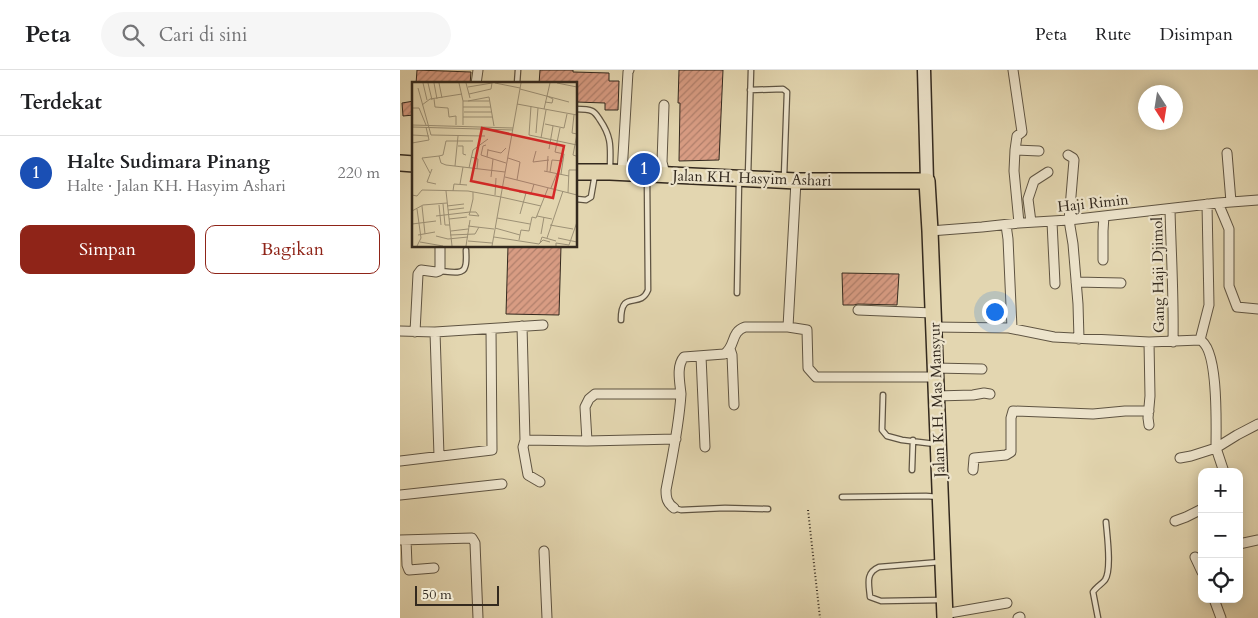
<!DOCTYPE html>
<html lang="id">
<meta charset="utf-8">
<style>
body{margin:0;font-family:Cardo,serif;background:#f6f6f6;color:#202124}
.controls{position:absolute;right:15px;bottom:15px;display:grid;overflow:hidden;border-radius:10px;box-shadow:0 2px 12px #0003}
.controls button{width:45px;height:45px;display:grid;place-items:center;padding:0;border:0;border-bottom:1px solid #e0e0e0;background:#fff;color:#202124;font:25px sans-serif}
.compass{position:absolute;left:738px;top:15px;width:45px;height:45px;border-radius:50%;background:#fff;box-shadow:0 2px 12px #0003;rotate:168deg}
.scale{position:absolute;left:15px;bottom:12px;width:84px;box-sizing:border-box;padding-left:5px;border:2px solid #33291e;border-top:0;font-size:14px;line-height:18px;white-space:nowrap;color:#33291e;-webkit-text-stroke:4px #ede4cc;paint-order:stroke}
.you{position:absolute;left:594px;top:241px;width:18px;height:18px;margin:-12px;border:4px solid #fff;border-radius:50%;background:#1a73e8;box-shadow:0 0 0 8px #1a73e833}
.badge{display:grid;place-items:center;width:32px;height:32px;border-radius:50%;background:#8f2418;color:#fff;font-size:16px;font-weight:700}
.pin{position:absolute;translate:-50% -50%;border:2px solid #fff;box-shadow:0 1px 5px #0006}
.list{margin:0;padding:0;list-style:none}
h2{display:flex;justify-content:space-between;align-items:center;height:65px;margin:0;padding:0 20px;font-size:21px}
h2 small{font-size:16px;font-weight:400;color:#757577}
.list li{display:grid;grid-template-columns:32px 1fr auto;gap:15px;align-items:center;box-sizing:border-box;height:75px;padding:0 20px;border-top:1px solid #e0e0e0}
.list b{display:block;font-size:19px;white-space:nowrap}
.list p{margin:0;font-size:16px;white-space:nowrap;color:#757577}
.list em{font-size:16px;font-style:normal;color:#757577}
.actions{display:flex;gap:10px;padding:15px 20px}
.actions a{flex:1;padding:11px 0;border:1px solid #8f2418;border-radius:10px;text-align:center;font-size:18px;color:#8f2418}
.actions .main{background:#8f2418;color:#fff}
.icon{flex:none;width:28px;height:28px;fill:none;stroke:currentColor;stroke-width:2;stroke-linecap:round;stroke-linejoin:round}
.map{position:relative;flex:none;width:858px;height:548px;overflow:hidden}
header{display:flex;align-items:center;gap:30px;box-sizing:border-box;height:70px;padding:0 25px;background:#fff;border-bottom:1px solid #e0e0e0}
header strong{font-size:24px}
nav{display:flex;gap:28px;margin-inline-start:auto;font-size:18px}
.search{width:350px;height:45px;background:#f6f6f6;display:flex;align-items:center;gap:12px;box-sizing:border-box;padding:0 18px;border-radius:28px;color:#757577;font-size:19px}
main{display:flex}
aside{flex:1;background:#fff}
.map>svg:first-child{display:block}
</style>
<header>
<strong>Peta</strong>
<div class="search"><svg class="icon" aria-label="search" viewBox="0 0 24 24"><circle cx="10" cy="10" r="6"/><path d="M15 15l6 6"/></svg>Cari di sini</div>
<nav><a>Peta</a><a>Rute</a><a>Disimpan</a></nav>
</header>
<main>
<aside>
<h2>Terdekat<small></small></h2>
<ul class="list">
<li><span class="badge" style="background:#1a4fb4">1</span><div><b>Halte Sudimara Pinang</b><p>Halte · Jalan KH. Hasyim Ashari</p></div><em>220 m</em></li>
</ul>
<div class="actions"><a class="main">Simpan</a><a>Bagikan</a></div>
</aside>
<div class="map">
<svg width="858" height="548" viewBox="0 0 858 548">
<defs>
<pattern id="building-hatch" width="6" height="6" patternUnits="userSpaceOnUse" patternTransform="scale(1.25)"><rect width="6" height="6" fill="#d89c83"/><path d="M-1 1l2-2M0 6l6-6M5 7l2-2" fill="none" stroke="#b07f6b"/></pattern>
</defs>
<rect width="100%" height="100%" fill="#e3d6b0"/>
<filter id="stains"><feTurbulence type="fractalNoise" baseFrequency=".004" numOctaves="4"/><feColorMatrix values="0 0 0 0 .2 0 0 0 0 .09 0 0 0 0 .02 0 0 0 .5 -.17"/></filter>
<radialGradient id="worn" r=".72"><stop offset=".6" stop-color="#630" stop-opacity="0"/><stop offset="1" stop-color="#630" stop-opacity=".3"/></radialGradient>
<path fill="url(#building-hatch)" stroke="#33291e" d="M17,0L71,2L70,14H16Z
M140,0H173V2L209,3V11H219L218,40H205V33L176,32V14H139Z
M279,0H323L319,90L279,91L280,33H278Z
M14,31V45L3,46L2,33Z
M108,176H161L159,245L106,244Z
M442,203L499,204L497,235L458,234L454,235H443Z"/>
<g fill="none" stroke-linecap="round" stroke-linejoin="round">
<g stroke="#5f5442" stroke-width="7">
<path id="lane" d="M117,14L118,0
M350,20L383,19L387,22L384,107
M176,39C181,39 188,39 192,41C196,43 198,47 200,50C213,69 210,79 210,101
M348,106L351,0
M176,129L186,130L191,127L195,104
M39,201C46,201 63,206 65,197C67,192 66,185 66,180
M337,223L339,110
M221,250C221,218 240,240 248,220L247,107
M483,325L482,360L487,366L502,370L535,374
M512,400L513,370
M442,427L526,426L539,427
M274,438L281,440L325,438L368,439
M540,492L479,497C465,503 469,514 470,527L481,531L542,530
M698,548L693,522C696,517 702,514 705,510C712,500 707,465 706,452"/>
</g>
<g stroke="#5f5442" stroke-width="11">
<path id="street" d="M613,0L622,62L617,66L615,80
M76,14L78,0
M264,35L262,92L265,104
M827,83L831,132
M668,85L673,88L674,90L669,150L673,174L678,234L679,269
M222,103L228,2L229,0
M818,133L824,147L829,159V216L837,237L858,239
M770,139C771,183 774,227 773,272
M631,152L628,129L634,111L648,102
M652,152L655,214
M619,153L614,101L615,80L639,81
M606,155L608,169L612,258
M530,161L582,157L619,153L669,150L818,133L858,130
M703,190V161L704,146
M676,212L721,213
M458,240L533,243
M122,256L125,370L123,377L128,405L140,412
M388,257L396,111
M534,257L609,258L654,267L749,272L750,326L748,348L749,355
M0,261L35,262L143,255
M15,262L18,204L21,200L36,202L39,201L40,198V176
M35,262L39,386
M800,270L809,235L807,134
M749,272L800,270C819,279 816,358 816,378L791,386L780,388
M330,279L332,285L334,335
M301,286L305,377
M535,298L582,299
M281,324C280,313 276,296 284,287L324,284C336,277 330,262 345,257H388L407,260L408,298L416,307H536
M536,326L573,325L584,323L590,324
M125,370L187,371L185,337L189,329L195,324H281C279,357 272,388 266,420C266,428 267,433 274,438
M187,371L276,369
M0,391L92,380L91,259
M573,400L574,388L606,385L611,382V348L613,341L693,344L725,341H749
M824,402L816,378L837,365L858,354
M0,425L102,414
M775,451L786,447L802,439
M0,470L72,468L75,473L78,548
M6,470L7,495L9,500L34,498
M839,474L858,470
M144,481L147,548
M795,487L802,502
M814,529L821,548
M544,544L607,533
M618,548L620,547"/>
</g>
<g stroke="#33291e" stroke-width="15">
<path id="secondary" d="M524,0L527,111"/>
</g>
<g stroke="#33291e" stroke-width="18">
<path id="primary" d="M0,93L14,94
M176,102H210L396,111H527L530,161L545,548"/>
</g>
<path stroke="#33291e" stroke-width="2" stroke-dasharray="1 2.5" stroke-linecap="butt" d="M408,440L420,548"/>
<use href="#lane" stroke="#ede4cc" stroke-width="4.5"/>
<use href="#street" stroke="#ede4cc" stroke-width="9"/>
<use href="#secondary" stroke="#ede4cc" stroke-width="12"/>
<use href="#primary" stroke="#e3d6b0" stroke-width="15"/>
</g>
<g text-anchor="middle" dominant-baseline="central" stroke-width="4.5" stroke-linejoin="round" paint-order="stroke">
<g font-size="15" fill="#33291e" stroke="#ede4cc">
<text transform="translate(352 108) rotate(2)">Jalan KH. Hasyim Ashari</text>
<text transform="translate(693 133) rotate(-6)">Haji Rimin</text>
<text transform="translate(758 205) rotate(-91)">Gang Haji Djimol</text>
<text transform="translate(537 330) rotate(-92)">Jalan K.H. Mas Mansyur</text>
</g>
</g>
<g transform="translate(12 12)">
<rect width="165" height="165" fill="#e3d6b0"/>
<path fill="none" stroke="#9d9176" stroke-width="1" d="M11,1L15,18M16,1L20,18M22,1L25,17M27,1L30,16M47,1L51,19V43M54,1L58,16M83,1L108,6M145,1L165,5M56,5L80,1M6,6L19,53L73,54M108,7L157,20M57,12L79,7L80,1M22,17L23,25L36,26L37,35L44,34V43M51,19H77M56,19L77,15L82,44M133,20L140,21L141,17L135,14M105,22L165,33M10,23L18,17L50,12M119,24L117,53L165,63M51,25H79M0,26H7L14,43M132,27L138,1M52,30H80M162,33L160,51L165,52L161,73L164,74M51,35H80M133,42L152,46L155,32M0,43L101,46M0,45L101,48M148,46L143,70L152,72L149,92M124,51L126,26M0,53L17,54M129,56L134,28M0,61L17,58L14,45M74,63L71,64L69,73L75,75M46,64H51V72L54,73M76,67L75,75L94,81M137,67L141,44M76,68L89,71L94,66M124,69L121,80L137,78M27,74L29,81L34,83L93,90M27,74L31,73L34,59H61M59,75L66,77L65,87M96,76L108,80L105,98M43,84L46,54M57,86L61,68L76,57M20,87L15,100L24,102M132,89L157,94M135,89L136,74M138,90L140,78L151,79M18,91L10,76L27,74M79,95L81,77M93,95L165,113M48,102L51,85M139,106L145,91M34,109L40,164M41,109L42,102L55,103M107,110L119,112L122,102M156,111L157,88H165M0,113L5,114L10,108L56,109L89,115M83,113L84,96M89,115L129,124M31,122L33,143H38M27,123L29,143M10,124L13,152M35,124L52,122M36,128L52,126M0,129L11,123L35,121M108,132L114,111M24,134L58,130H64L67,134L57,133L58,130L61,117V110M125,134L140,137M85,136L118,142M37,137L55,135M0,142L24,139M138,143L161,147M56,144L82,147M83,146L108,153M39,149L56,147M129,152L132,135M6,153L23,150M38,153L63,152L67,145M24,154L36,157L56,155M82,155L127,162L131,158L138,160M135,156L151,109M146,156L165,160M107,158L109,148L117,149L120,135L124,136L136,106M56,159L80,161M8,160L31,164M128,161L130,155L144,159M5,164L9,156L5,127M54,164L58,138M80,164L109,1M144,164V161L157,163L165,140"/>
<path fill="#d62828" fill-opacity="0.15" stroke="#d62828" stroke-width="2.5" d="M70,46L152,64L141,116L59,99Z"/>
<rect width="165" height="165" fill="none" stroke="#33291e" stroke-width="2.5"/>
</g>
<rect width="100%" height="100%" filter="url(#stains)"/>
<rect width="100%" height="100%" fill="url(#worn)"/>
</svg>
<div class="controls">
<button>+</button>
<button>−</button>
<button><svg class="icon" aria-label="locate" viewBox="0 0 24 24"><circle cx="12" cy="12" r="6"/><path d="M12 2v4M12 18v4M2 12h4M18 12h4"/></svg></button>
</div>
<svg class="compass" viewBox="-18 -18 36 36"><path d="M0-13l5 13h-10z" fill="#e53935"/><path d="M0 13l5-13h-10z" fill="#757577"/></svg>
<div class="scale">50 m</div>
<div class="you"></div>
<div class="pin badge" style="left:244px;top:99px;background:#1a4fb4">1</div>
</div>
</main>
